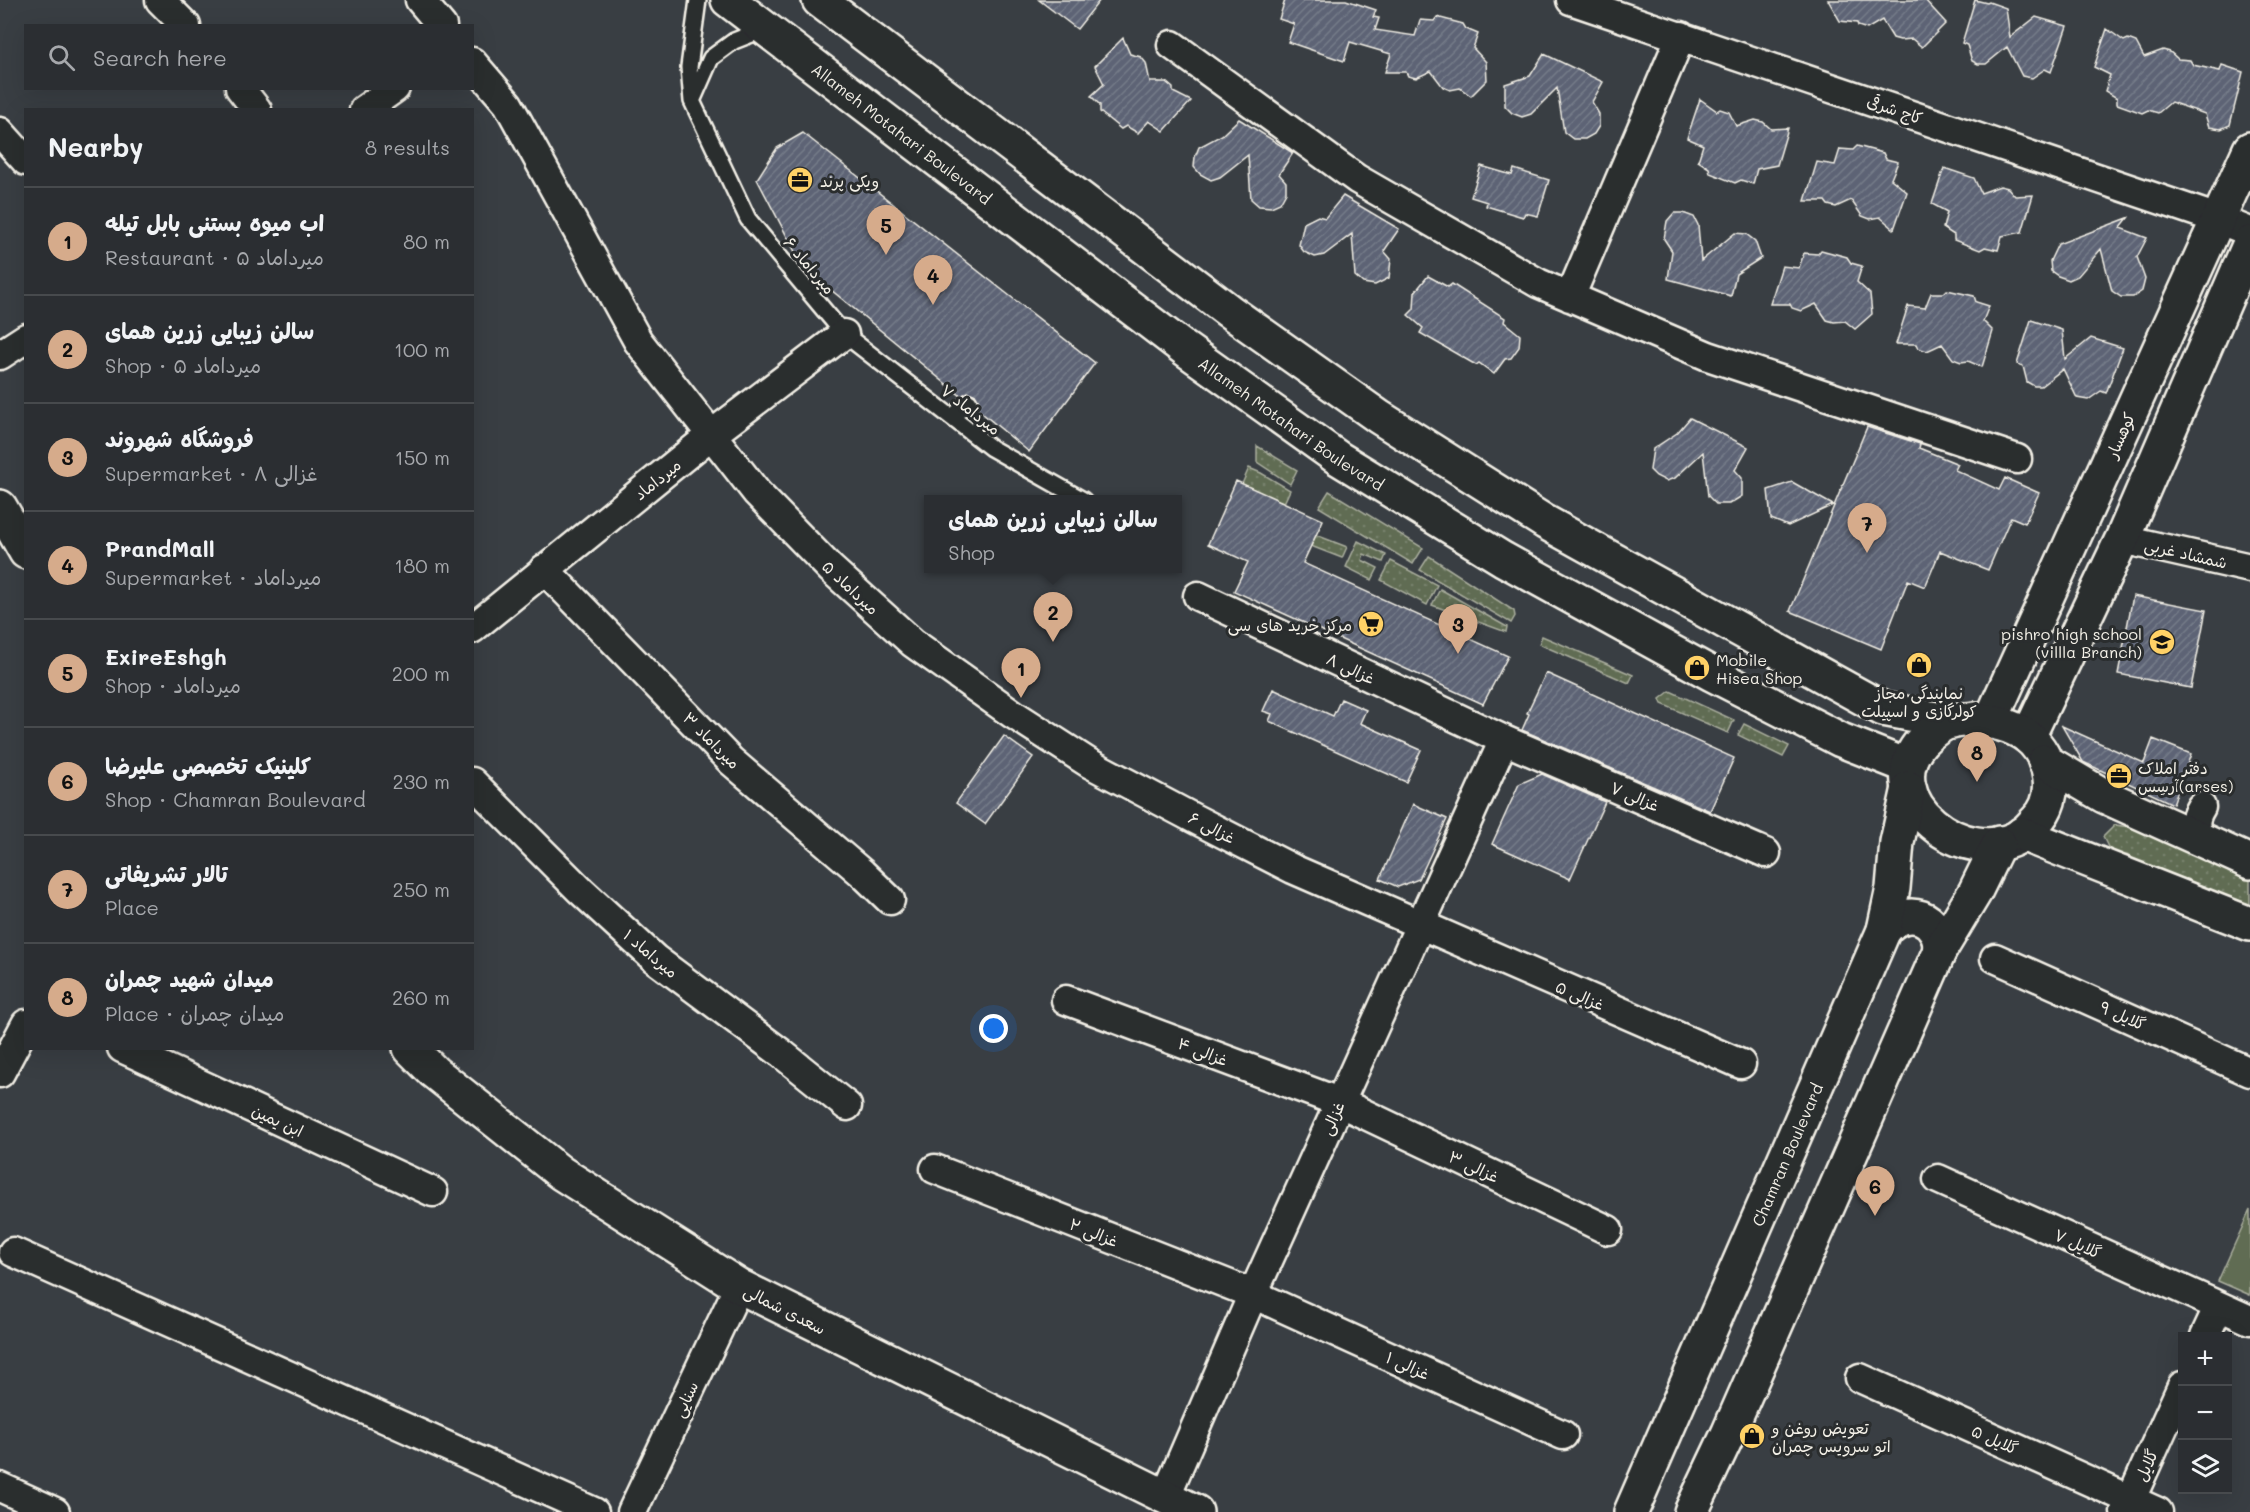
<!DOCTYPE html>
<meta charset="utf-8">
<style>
body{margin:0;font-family:Mali,"Playpen Sans Arabic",sans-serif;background:#33363a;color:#f1f3f6}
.controls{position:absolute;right:18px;bottom:18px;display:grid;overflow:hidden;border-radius:0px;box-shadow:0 6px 24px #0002}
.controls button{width:54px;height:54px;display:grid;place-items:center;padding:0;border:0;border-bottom:2px solid #474a4d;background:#2b2e32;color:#f1f3f6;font:30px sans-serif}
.you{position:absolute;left:994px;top:1029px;width:21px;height:21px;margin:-15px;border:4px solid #fff;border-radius:50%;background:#1a73e8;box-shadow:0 0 0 9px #1a73e833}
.badge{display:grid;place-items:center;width:39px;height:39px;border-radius:50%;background:#d6ab8b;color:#111;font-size:20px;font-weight:700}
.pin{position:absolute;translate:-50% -50px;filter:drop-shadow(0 2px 3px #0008)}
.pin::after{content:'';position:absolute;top:32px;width:21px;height:18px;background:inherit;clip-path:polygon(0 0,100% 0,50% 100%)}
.popup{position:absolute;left:924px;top:495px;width:258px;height:78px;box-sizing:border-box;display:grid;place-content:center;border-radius:0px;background:#2b2e32;filter:drop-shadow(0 2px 4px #0005);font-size:20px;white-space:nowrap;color:#a6a8ac}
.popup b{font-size:22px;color:#f1f3f6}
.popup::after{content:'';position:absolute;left:50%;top:100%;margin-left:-12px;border:12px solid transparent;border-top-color:#2b2e32}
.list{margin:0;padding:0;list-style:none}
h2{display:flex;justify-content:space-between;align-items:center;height:78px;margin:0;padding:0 24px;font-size:26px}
h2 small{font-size:20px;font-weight:400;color:#a6a8ac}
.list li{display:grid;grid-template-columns:39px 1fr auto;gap:18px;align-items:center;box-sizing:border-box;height:108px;padding:0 24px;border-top:2px solid #474a4d}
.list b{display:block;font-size:22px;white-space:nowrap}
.list p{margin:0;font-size:20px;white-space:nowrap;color:#a6a8ac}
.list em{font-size:20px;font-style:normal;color:#a6a8ac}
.icon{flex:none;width:33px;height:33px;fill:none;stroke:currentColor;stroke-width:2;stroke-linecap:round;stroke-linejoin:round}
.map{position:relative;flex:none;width:2250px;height:1512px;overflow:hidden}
.search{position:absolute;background:#2b2e32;box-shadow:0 6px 24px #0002;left:24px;top:24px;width:450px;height:66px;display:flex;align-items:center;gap:15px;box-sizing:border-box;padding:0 21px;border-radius:0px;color:#a6a8ac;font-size:22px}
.panel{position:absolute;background:#2b2e32;box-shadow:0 6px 24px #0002;left:24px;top:108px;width:450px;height:942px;border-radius:0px}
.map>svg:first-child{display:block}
</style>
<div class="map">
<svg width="2250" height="1512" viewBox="0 0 2250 1512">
<defs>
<pattern id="grass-dots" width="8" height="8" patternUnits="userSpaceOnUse" patternTransform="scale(1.5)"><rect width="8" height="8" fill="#606c53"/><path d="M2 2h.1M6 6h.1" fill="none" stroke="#77816c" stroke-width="1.8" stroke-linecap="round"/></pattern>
<pattern id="building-hatch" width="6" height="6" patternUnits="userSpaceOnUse" patternTransform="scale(1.5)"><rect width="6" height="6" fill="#5d6475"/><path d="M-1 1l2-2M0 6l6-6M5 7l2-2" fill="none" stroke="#757b89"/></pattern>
</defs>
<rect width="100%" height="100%" fill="#393e43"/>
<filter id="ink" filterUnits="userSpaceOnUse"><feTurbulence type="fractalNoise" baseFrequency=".0167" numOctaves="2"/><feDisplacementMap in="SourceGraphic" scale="12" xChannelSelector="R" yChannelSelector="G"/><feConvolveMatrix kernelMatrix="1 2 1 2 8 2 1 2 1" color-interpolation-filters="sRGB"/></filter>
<g filter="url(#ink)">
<path fill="url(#grass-dots)" stroke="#aaae9e" stroke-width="1.5" d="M1257,446L1297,470L1290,484L1257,462Z
M1249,468L1261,473L1290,490L1284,503L1242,484Z
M1329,491L1423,548L1413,564L1319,507Z
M1316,535L1347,547L1342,558L1311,546Z
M1358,541L1386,555L1383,562L1364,554L1362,560L1378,568L1372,580L1346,567Z
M1429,556L1514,611L1515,616L1511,623L1420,570Z
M1391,561L1437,585L1427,605L1381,580Z
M1440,589L1507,627L1506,632L1432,605Z
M1542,636L1633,675L1629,683L1539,644Z
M1670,691L1734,720L1728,733L1662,704L1660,699Z
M1744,724L1789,746L1783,757L1738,735Z
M2115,825L2137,828L2250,875V906L2186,885L2109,849L2103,837Z"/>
<path fill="#606c53" stroke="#aaae9e" stroke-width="1.5" d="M2250,1210V1295L2218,1281Z"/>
<path fill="url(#building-hatch)" stroke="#f4f1e8" stroke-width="1.5" d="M1039,0H1100L1077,29Z
M1285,0H1346L1376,10L1373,17L1379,18L1375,30L1415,36L1420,20L1434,21L1437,17L1463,24L1466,29L1478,34L1473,48L1486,62L1487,80L1471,96L1460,88L1450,90L1443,87L1431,71L1416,78L1408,76L1406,72H1385L1391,54L1350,42L1344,61L1288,42L1294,24L1279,19Z
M1828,0H1925L1946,23L1922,47L1912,39L1900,40L1893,38L1882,20L1867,29L1858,26L1857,23L1840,21Z
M1975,0L1987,3L1989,2L2006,8L2010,37L2036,17L2067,26L2051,72L2045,69L2032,78L2022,76L2007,47L1986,64H1978L1972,61L1967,45L1962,43Z
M2107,29L2124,41L2128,39L2136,42L2144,57L2163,50L2170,52L2178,59L2190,60L2193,65L2220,71L2222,65L2243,72L2230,125L2221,129L2209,127L2205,114L2171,102L2158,113L2148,110L2142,113L2117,104V98L2105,91L2110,75L2094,67Z
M1123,38L1130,54L1141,57L1146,63L1150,82H1166L1173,88V92L1191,101L1164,131L1149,121L1138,133L1126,126L1121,129L1100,112V105L1091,96L1104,84L1095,66Z
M1544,54L1603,82L1592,102L1599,114V126L1594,134L1585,139H1573L1564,132L1557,88L1531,114L1522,117L1512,113L1505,106V84L1530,76Z
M1700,99L1717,111L1720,109L1729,112L1736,126L1755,120L1763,122L1771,129L1788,128L1777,165L1757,169L1753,184L1741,180L1735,183L1710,173L1709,168L1698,161L1703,145L1687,138Z
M1239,119L1293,153L1279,174L1286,182V192L1280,203L1271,207L1259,206L1251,199L1248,155L1220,177L1211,180L1200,174L1194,167L1195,157L1199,147L1222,135Z
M803,133L1095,363L1029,452L976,408L979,401L976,395L968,392L961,396L803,267L757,179L777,148Z
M1857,146L1883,153L1886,159L1898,162L1891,179L1907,192L1894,229L1880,217L1870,219L1862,216L1851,200L1836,207L1828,205L1825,201H1805L1817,162L1835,165L1840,149L1853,150Z
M1481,166L1512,175L1514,169L1549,180L1538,216L1525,213L1523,217L1486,206L1487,202L1471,197Z
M1944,168L1974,178L1981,193L2000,186L2008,188L2015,196L2033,195L2022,232L2002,236L1998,250L1985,247L1980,250L1954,240V235L1943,228L1947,212L1932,204Z
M1343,196L1399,229L1384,251L1391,259L1389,278L1375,285L1363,283L1355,276L1352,234L1324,255L1315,257L1304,252L1299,245L1304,223L1318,216L1325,218Z
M1674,213H1683L1694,217L1698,225L1701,261L1735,233L1746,234L1755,241L1761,258L1736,274L1731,296L1668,279L1672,251L1664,239L1667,221Z
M2128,218L2120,228L2147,238L2137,257L2145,279L2142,291L2133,297H2121L2112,291L2101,249L2078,276L2069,280L2058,276L2051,271L2050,261L2058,244Z
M1821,250L1847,257L1851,263L1862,266L1857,282L1870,294L1872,314L1855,329L1845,321L1834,322L1827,320L1816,304L1801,311L1792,308L1790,304H1770L1782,266L1799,268L1804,253L1818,254Z
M1428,276L1448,287L1452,284L1505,318L1504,322L1520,335L1519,347L1511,358L1505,359L1494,374L1479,363L1476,365L1420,333L1423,328L1408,315L1414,309L1415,292Z
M1947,290L1974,296L1976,302L1989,306L1983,321L1993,331L1982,367L1968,361L1961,362L1953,359L1942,344L1927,351L1918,348L1916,344H1896L1908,306L1925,308L1931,293H1944Z
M2031,320L2062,330L2065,359L2091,338L2123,348L2106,393L2101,391L2088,400L2077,398L2063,369L2041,386H2034L2027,382L2023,366L2017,364Z
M1690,418L1748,447L1735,470L1742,478V496L1729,504H1716L1708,496L1703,452L1675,478L1666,481L1656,476L1650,470L1653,449L1677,433Z
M1867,427L1920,444L1919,448L1958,464L1955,470L1999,490L2005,478L2039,493L2025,523L2011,517L1988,570L1940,551L1925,587L1908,580L1881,649L1790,611Z
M1236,481L1323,520L1303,563L1508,656L1483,704L1234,591L1248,562L1208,544Z
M1792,482L1833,505L1788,526L1771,519L1768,490Z
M2133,596L2206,610L2191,688L2118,674Z
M1546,673L1734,758L1710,811L1522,730L1529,714L1527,713Z
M1273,689L1333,716L1341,699L1366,710L1360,723L1421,750L1406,782L1269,721L1272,714L1263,711Z
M2062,726L2144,763L2153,739L2191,754L2173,804L2083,762Z
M1004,736L1033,757L985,824L956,803Z
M1542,774L1605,802L1570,879L1492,844L1519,784Z
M1413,804L1447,819L1419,879L1398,887L1380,879Z"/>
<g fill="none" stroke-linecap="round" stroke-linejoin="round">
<g stroke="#f4f1e8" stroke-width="20">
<path id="service" d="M698,0L689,67L692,101L748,219L844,334L991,448L1083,500
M693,99L711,58L734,41L767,28
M952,417L969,402"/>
</g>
<g stroke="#f4f1e8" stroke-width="33">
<path id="minor" d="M160,0L186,26
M420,0L442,26
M1571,0L2218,219L2250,232
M1172,45L1357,179L1538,283L1708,356L2017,459
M472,62L508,104L638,341L757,493L831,569L913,643L1013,714L1089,763L1195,819L1293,869L1741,1064
M240,88L257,110
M364,110L395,88
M0,132L26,161
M1570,297L1681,36
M0,355L26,338
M2122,539L2250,568
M544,569L731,761L862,873L890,900
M1198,596L1504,740L1766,853
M472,629L711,435L844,334
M472,782L580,890L655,959L781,1053L847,1106
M2201,841C2194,827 2193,820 2201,807
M1995,958L2250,1072
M1066,1000L1339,1102L1608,1230
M122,1048L433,1192
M0,1073L26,1024
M935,1169L1253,1294L1563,1435
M1938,1179L2250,1320
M13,1252L594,1512
M2205,1336L2219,1306
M1860,1378L2158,1512
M0,1487L55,1512
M1165,1498L1253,1294L1504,740
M632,1512L739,1286
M2125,1512L2182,1386"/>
</g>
<g stroke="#f4f1e8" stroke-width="38">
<path id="tertiary" d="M0,507L26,552
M1990,722L2250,149
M2028,737L2122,539L2250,243
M410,1048L434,1072L561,1173L739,1286L1196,1512"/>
</g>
<g stroke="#f4f1e8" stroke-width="38">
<g id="secondary">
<path id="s1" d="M728,0L1185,349L1338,458L1503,559L1712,674L1841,740L1907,766"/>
<path d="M819,0L1229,311L1379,417L1545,522L1883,709L1952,722"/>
<path d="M1975,719C1994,722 2011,725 2027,736C2052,756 2060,798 2036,821C2032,825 2028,830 2023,834C1967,873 1871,798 1922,741C1930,733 1941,724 1952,721C1960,720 1968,720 1975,719Z"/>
<path d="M2045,761L2104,796L2250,862"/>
<path d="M2022,834L2250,924"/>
<path d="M1884,930C1907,904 1940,916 1940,950"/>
<path id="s2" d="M1631,1512L1884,930L1893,888L1897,842L1909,788"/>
<path d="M1691,1512L1728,1434L1940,950L1975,892L1999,843"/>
</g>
</g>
<use href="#service" stroke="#2a2d2e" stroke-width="15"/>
<use href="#minor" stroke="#2a2d2e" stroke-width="28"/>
<use href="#tertiary" stroke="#2a2d2e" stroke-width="33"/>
<use href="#secondary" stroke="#2a2d2e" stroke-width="33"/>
</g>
</g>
<defs>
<g id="office-disc" transform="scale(1.35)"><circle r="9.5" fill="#ffd166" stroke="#2a2d2e"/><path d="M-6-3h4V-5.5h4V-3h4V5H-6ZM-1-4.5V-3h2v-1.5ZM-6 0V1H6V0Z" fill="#111"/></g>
<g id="supermarket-disc" transform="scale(1.35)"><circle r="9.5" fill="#ffd166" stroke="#2a2d2e"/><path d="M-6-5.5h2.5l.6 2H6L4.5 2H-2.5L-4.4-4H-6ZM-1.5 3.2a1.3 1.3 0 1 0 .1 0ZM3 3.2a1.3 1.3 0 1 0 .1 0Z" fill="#111"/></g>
<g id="school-disc" transform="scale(1.35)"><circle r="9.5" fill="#ffd166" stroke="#2a2d2e"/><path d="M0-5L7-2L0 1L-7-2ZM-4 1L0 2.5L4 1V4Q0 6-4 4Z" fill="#111"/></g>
<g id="shop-disc" transform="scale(1.35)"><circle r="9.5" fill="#ffd166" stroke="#2a2d2e"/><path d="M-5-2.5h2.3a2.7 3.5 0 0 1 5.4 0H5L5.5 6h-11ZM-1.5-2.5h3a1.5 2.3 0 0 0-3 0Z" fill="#111"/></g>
</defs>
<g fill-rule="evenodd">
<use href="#office-disc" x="800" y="180"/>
<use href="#supermarket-disc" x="1371" y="624"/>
<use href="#school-disc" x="2162" y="642"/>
<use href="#shop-disc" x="1919" y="665"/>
<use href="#shop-disc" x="1697" y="668"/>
<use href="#office-disc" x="2119" y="776"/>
<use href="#shop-disc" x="1752" y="1436"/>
</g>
<g text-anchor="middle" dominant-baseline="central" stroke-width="6" stroke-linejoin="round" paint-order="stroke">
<g font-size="16" fill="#f4f1e8" stroke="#2a2d2e">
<text transform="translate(1895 109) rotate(19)">کاج شرقی</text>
<text stroke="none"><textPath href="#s1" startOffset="219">Allameh Motahari Boulevard</textPath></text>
<text transform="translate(810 265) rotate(50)">میرداماد ۶</text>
<text transform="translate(971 409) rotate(38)">میرداماد ۷</text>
<text stroke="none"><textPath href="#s1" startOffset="705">Allameh Motahari Boulevard</textPath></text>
<text transform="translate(2120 435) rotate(-66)">کوهسار</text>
<text transform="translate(657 479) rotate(-39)">میرداماد</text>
<text transform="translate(2186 553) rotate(13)">شمشاد غربی</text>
<text transform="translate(851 587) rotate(43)">میرداماد ۵</text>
<text transform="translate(1351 668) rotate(25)">غزالی ۸</text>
<text transform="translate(712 740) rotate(45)">میرداماد ۳</text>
<text transform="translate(1635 796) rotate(23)">غزالی ۷</text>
<text transform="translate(1212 827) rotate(27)">غزالی ۶</text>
<text transform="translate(651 953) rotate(40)">میرداماد ۱</text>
<text transform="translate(1580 995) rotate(23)">غزالی ۵</text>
<text transform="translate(2123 1015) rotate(24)">گلایل ۹</text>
<text transform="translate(1203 1051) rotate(21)">غزالی ۴</text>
<text transform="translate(1332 1118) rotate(-66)">غزالی</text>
<text transform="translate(278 1120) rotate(25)">ابن یمین</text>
<text stroke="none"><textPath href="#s2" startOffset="390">Chamran Boulevard</textPath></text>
<text transform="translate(1474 1166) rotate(25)">غزالی ۳</text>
<text transform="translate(1094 1232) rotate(22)">غزالی ۲</text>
<text transform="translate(2078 1243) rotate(24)">گلایل ۷</text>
<text transform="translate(785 1309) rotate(27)">سعدی شمالی</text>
<text transform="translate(1408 1365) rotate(24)">غزالی ۱</text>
<text transform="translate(685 1399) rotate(-65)">سنایی</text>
<text transform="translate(1995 1439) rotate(24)">گلایل ۵</text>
<text transform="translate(2146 1465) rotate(-66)">گلایل</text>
</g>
<g font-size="16" fill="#f4f1e8" stroke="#2a2d2e" text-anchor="start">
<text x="820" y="180">ویکی پرند</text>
<text x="1352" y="624" text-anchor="end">مرکز خرید های سی</text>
<text x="2142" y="633" text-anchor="end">pishro high school<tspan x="2142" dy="18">(villla Branch)</tspan></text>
<text x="1716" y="659">Mobile<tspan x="1716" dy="18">Hisea Shop</tspan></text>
<text x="1919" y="692" text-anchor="middle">نمایندگی مجاز<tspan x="1919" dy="18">کولرگازی و اسپیلت</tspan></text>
<text x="2138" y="767">دفتر املاک<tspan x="2138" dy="18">آرسِس(arses)</tspan></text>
<text x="1772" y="1427">تعویض روغن و<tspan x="1772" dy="18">اتو سرویس چمران</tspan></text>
</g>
</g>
</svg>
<div class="controls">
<button>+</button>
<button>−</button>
<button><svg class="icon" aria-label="layers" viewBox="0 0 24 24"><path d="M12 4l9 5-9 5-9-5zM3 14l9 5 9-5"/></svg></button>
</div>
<div class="you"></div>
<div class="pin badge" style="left:1021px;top:698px">1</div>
<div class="pin badge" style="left:1053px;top:642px">2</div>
<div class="popup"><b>سالن زیبایی زرین همای</b>Shop</div>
<div class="pin badge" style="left:1458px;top:654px">3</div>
<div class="pin badge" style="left:933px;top:305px">4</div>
<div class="pin badge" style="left:886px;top:255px">5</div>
<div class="pin badge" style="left:1875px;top:1216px">6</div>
<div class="pin badge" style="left:1867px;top:553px">7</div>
<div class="pin badge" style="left:1977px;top:782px">8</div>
<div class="search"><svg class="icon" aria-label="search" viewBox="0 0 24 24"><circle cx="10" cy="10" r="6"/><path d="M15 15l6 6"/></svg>Search here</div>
<section class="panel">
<h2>Nearby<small>8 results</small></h2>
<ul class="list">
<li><span class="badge">1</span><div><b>اب میوه بستنی بابل تیله</b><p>Restaurant · میرداماد ۵</p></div><em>80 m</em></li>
<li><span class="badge">2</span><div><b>سالن زیبایی زرین همای</b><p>Shop · میرداماد ۵</p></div><em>100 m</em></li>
<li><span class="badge">3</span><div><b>فروشگاه شهروند</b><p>Supermarket · غزالی ۸</p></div><em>150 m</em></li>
<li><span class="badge">4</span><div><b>PrandMall</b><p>Supermarket · میرداماد</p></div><em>180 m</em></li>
<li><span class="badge">5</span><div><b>ExireEshgh</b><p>Shop · میرداماد</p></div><em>200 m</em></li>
<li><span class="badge">6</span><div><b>کلینیک تخصصی علیرضا</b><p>Shop · Chamran Boulevard</p></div><em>230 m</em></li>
<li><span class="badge">7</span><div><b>تالار تشریفاتی</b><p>Place</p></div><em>250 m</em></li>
<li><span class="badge">8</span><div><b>میدان شهید چمران</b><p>Place · میدان چمران</p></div><em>260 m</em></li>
</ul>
</section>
</div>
